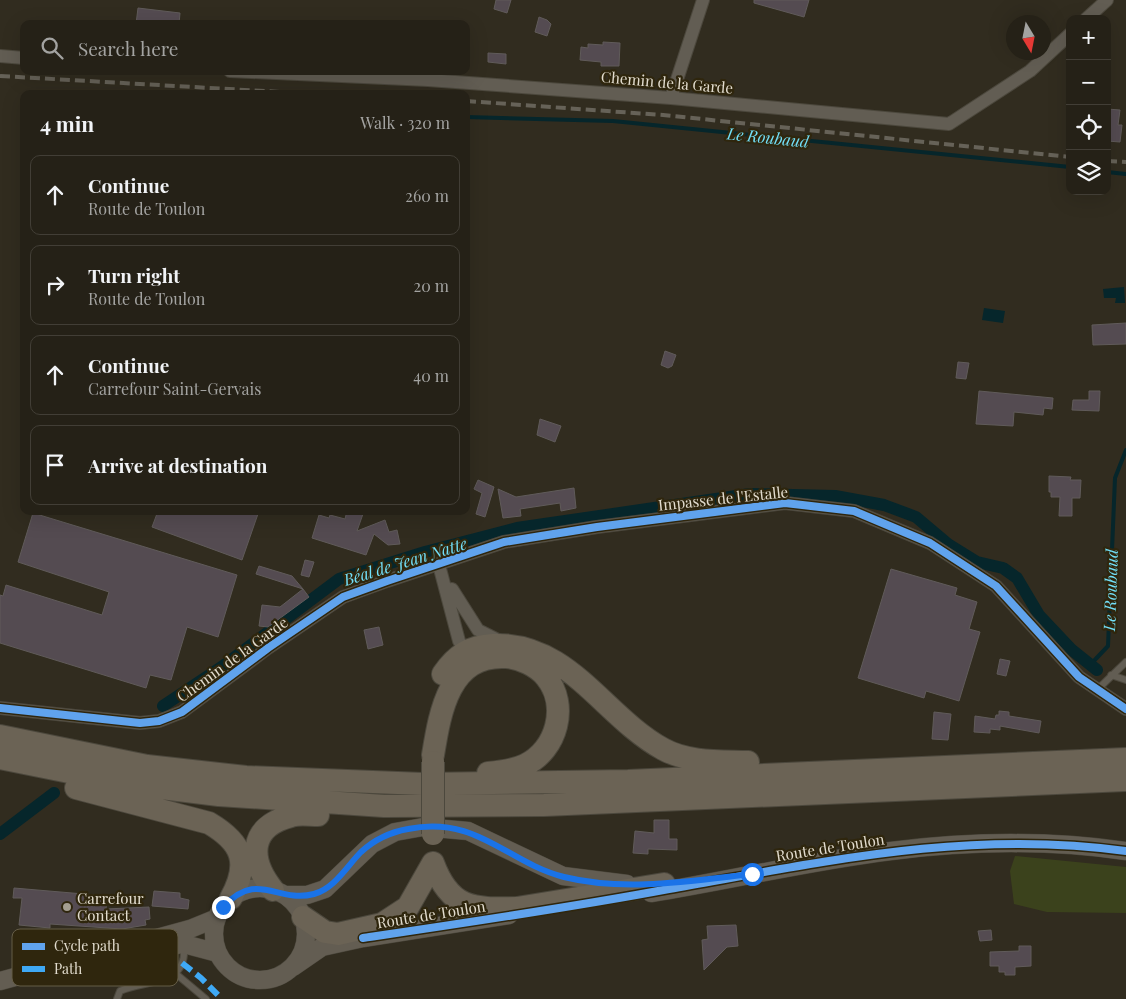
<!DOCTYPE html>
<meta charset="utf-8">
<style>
body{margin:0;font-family:"Playfair Display",serif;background:#312e24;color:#f1f3f6}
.controls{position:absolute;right:15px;top:15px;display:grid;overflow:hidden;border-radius:10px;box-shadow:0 5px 20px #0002}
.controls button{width:45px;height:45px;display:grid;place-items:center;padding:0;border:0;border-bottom:1px solid #423e36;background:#252117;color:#f1f3f6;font:25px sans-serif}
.compass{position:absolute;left:1006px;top:15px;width:45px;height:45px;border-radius:50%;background:#252117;box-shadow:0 5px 20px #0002;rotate:170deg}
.stop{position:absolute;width:15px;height:15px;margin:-11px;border:4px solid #1a73e8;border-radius:50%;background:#fff}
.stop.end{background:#1a73e8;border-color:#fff;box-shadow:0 1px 5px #0008}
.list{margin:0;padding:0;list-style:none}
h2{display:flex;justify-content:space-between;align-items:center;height:65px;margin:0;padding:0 20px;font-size:21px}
h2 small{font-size:16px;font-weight:400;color:#a3a3a1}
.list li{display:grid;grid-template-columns:32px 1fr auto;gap:15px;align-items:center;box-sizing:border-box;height:80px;margin:0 10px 10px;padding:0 10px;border:1px solid #423e36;border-radius:10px}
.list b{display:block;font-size:19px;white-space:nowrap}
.list p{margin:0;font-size:16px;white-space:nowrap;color:#a3a3a1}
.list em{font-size:16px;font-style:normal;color:#a3a3a1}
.icon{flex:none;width:28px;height:28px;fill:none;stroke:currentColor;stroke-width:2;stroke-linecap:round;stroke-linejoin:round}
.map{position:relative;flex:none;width:1126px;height:999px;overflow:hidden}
.search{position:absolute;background:#252117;box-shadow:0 5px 20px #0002;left:20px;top:20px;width:450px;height:55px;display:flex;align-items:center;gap:12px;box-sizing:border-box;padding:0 18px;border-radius:10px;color:#a3a3a1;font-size:19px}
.panel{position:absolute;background:#252117;box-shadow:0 5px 20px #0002;left:20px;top:90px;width:450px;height:425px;border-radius:10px}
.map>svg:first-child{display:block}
</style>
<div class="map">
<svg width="1126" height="999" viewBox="0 0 1126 999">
<rect width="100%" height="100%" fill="#312c1f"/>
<path fill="#3b421c" d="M1015,856L1126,867V913L1047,912L1014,904L1010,871Z"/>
<path fill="#06262b" d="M1124,287L1125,303H1115L1116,298H1104L1103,289Z
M984,308L1005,311L1003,323L982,320Z"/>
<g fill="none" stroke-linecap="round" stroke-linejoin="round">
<path stroke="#06262b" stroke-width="4" d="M109,94H140
M466,117L613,121L1070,167
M1107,172L1126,174
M1090,665L1108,646L1115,478L1126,450"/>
<path stroke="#06262b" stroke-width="12" d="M163,706L223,666L339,579L425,552L517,528L750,494L835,496L884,505L916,517L948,544L977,562L1003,568L1017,578L1039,615L1072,650L1097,670
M0,834L54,793"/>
</g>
<path fill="#544b51" stroke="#605b5a" d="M496,0H511L507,13L494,9Z
M754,0H809L804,17L754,3Z
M138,8L180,13L179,24H136Z
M539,17L547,20L551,24L547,36L535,32Z
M603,42L620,43L619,66H601V62L580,60L581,47L588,48V44L603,45Z
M488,53L506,54V64L488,62Z
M1107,109L1120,110L1118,125H1122L1120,142L1107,141Z
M1126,323V344L1093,345L1092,325Z
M665,351L676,355L672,366L668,368L661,365Z
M958,362L969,363L966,379L956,378Z
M979,391L1053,398L1052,409L1044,408L1043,415L1014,412L1013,426L976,424Z
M1089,391H1100L1099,411L1072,410L1073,400H1089Z
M540,419L561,426L555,442L537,435Z
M1049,476L1071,477L1070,480H1081L1080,498H1072V516H1059L1060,497H1051V492H1049Z
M478,480L494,487L485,517L476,514L482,493L474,489Z
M574,488L576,508L561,511L560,503L520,509L521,516L503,518L498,489L516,497Z
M158,511H259L242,560L152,527Z
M347,511H364L357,531L385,520L389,532L397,530L400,544L388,545L374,534L366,555L312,538L319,515L329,518L330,515L345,519Z
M33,513L237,575L218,637L187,627L171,680L150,675L146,688L0,643V595L3,596L6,585L102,615L109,592L18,562Z
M305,560L314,562L309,577L301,575Z
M259,566L292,576L303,589L256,574Z
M891,569L957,588L955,595L977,602L969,629L980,632L959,701L926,691L924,698L858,678Z
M303,589L309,597L268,627L259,626L262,605L280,607Z
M379,627L383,645L368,649L364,630Z
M1000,659L1010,661L1006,676L997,674Z
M999,711L1009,712V716L1041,721L1039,733L1000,726V730L990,729V733L974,732L975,716L995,719L996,715H999Z
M934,712L951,714L948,740L932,739Z
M654,820H669V839H677V850L648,849V854L633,853L635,831L654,833Z
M14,888L107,896L106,909L149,907L150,919L145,920L146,925L122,929L50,924V928L19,925L22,898H13Z
M154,891L180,893V898L189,900L188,909L152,906Z
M736,925L738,946L727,947L704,970L702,940L708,939L707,926Z
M991,930L992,940L980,941L978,931Z
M1019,946H1031V966L1015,967V975H1005V972H999V966H990V952L1019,951Z"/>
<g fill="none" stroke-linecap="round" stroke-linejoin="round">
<g stroke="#4c483d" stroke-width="8">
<path id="service" d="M1111,675L1126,680
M1098,689L1126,662
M175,973L206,999
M117,999L120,991C146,979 187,987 184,947"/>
</g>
<g stroke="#4c483d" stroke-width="14">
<path id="minor" d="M1086,19L1107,0
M0,56L24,58
M230,71L428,80L671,98L949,124L1030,71L1070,34
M671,98L703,0
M439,565L459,641L465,651L470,656
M452,589L478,630L502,642
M0,708L140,723L159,721L182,712L268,648L343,597L387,581L504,542L597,527L785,503L854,511L930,543L996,586L1079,677L1126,709"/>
</g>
<g stroke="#4c483d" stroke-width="19">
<path id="secondary" d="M214 934a46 46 0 1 1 92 0a46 46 0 1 1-92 0Z
M651,893C731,880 810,861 891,851C969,841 1048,840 1126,851
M285,895H307L325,889L372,844L395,832L423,827L468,831L563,876L627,884
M159,947L184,944L218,953
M293,967L322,947L363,938L509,915
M0,981L190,929L217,918"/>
</g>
<g stroke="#4c483d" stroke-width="24">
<path id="motorway" d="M443,674C456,655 470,646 493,645C569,642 603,716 663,749C688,763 721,761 748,762
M0,736L147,766L246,777L423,784L628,781L1126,759
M433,755C440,712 449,654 506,657C520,658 537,666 546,677C569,705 557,750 525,765C514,770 500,772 488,773
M0,758L129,784L219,795L384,806L544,805L1126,780
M76,788L209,823C243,843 250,863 231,898
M433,863C450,909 472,909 517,908L664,884
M273,890C249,860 248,827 291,816C299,813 309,815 318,815
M303,917L325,932L338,934L382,924L408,907L433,863"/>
</g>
<use href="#service" stroke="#625d53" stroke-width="6"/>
<use href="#minor" stroke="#625d53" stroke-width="12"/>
<use href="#secondary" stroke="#635d52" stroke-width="18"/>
<use href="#motorway" stroke="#6b6355" stroke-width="22"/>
<path stroke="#666258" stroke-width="4" stroke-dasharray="10 5" stroke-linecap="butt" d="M0,76L316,94
M466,101L663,115L1070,157
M1107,161L1126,162"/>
<g stroke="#4c483d" stroke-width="24" stroke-linecap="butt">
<path id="motorway-bridge" d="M433,834V762"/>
</g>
<use href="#motorway-bridge" stroke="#6b6355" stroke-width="22"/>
<path stroke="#3fa9f5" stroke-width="6" stroke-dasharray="12 6" stroke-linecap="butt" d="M182,963L201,978L222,999"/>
<g stroke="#2f260d" stroke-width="11">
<path id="cycleway" d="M0,708L140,723L159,721L182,712L268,648L343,597L387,581L504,542L597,527L785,503L854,511L930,543L996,586L1079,677L1126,709
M363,938C465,923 568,908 669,889C823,862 969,829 1126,851"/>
</g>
<use href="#cycleway" stroke="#60a3ed" stroke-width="8"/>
</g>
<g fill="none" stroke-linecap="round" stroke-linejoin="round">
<path stroke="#1a73e8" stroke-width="6" d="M223,907C259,869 276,904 314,894C335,888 347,866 361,852C374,840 391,832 408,829C477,815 506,862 564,877C625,892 690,881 752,874"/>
</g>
<circle fill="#a49e91" stroke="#2f260d" stroke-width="2" cx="67" cy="907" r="5"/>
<g text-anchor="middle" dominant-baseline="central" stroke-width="4.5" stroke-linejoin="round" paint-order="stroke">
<g font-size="15" fill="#e2dcce" stroke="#2f260d">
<text transform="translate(667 82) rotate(5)">Chemin de la Garde</text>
<text transform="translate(723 498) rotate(-6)">Impasse de l'Estalle</text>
<text transform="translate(232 659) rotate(-36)">Chemin de la Garde</text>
<text transform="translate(830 847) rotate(-9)">Route de Toulon</text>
<text transform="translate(431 914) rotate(-9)">Route de Toulon</text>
</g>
<g font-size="15" fill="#e2dcce" stroke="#2f260d" text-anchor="start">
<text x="77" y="898">Carrefour<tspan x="77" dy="17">Contact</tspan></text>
</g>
<g font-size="16" font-style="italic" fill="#72e0f9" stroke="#2f260d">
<text transform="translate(768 137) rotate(6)">Le Roubaud</text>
<text transform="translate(405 561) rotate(-17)">Béal de Jean Natte</text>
<text transform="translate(1110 590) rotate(-88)">Le Roubaud</text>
</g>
</g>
<rect x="12" y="929" width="166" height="57" rx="8" fill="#2f260d" stroke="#655d47" stroke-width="1"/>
<rect x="22" y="943" width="23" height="7" fill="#60a3ed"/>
<rect x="22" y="966" width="23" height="6" fill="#3fa9f5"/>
<g font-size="14" fill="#e2dcce">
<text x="54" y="951">Cycle path</text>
<text x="54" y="974">Path</text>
</g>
</svg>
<div class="controls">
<button>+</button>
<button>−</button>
<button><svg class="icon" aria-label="locate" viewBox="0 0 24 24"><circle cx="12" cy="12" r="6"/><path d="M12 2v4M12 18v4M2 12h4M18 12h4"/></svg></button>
<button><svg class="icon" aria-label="layers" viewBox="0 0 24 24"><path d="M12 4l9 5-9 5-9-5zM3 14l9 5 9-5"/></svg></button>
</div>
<svg class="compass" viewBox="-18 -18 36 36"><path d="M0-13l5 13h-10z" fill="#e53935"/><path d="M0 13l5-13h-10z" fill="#a3a3a1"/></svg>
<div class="stop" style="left:752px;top:874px"></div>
<div class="stop end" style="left:223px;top:907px"></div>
<div class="search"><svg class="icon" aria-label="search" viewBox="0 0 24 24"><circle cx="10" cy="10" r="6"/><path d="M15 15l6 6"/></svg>Search here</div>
<section class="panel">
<h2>4 min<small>Walk · 320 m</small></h2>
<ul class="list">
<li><svg class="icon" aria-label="ahead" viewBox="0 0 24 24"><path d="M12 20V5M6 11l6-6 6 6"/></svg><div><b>Continue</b><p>Route de Toulon</p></div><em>260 m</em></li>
<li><svg class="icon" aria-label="right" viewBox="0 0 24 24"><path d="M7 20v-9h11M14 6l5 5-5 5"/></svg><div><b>Turn right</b><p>Route de Toulon</p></div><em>20 m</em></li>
<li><svg class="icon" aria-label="ahead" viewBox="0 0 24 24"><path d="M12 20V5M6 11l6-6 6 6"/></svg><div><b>Continue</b><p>Carrefour Saint-Gervais</p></div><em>40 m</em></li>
<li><svg class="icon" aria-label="arrive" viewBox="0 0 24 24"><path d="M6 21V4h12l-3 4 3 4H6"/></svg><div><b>Arrive at destination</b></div></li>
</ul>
</section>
</div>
